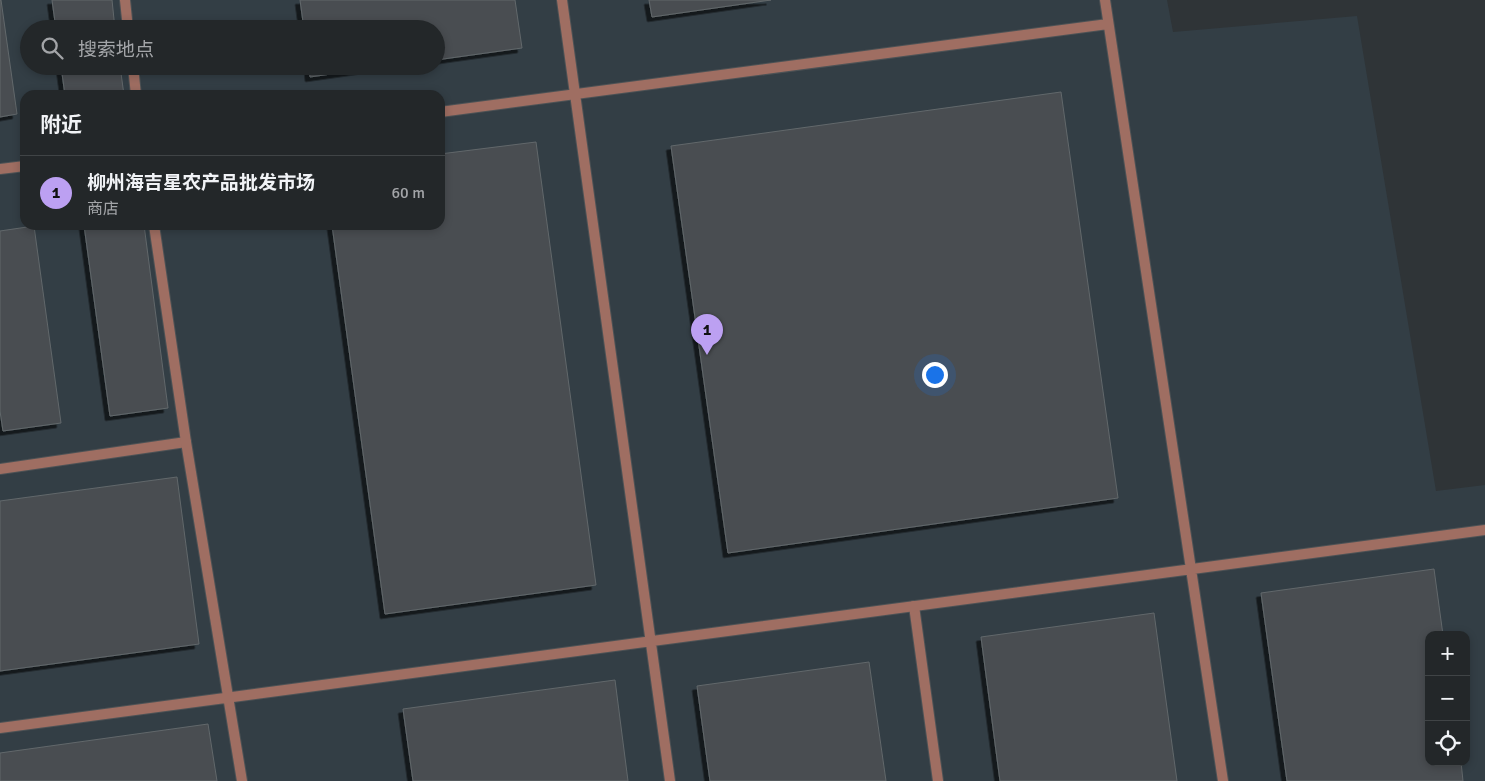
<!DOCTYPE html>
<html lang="zh">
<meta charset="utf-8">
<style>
body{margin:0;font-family:Signika,"Noto Sans SC",sans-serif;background:#2f3335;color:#f1f3f6}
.controls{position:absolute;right:15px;bottom:15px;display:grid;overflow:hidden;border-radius:10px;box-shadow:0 2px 8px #0003}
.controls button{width:45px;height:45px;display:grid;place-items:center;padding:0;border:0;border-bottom:1px solid #404446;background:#232729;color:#f1f3f6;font:25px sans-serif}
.you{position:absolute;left:934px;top:374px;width:18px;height:18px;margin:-12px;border:4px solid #fff;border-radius:50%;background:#1a73e8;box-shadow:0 0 0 8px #1a73e833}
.badge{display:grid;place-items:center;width:32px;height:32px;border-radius:50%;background:#bca0f2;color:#111;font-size:16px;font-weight:700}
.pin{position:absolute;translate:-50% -41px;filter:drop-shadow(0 1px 2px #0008)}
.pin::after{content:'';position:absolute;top:26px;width:18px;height:15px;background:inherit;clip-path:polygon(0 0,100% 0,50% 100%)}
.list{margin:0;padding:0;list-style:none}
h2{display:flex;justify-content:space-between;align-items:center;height:65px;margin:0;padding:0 20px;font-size:21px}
h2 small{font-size:16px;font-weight:400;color:#a3a5a8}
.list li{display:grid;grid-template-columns:32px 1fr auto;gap:15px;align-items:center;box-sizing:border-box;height:75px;padding:0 20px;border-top:1px solid #404446}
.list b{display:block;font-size:19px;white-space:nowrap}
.list p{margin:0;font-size:16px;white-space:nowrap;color:#a3a5a8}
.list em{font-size:16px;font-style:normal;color:#a3a5a8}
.icon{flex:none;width:28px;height:28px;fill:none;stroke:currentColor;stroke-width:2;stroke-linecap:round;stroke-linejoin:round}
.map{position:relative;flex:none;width:1485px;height:781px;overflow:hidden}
.search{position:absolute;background:#232729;box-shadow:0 2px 8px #0003;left:20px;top:20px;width:425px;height:55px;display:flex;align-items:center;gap:12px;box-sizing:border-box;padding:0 18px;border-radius:28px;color:#a3a5a8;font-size:19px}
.panel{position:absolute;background:#232729;box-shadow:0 2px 8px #0003;left:20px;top:90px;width:425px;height:140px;border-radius:15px}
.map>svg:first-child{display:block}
</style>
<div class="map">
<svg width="1485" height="781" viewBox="0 0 1485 781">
<defs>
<filter id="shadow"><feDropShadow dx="-4.5" dy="4.5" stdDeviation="0" flood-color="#0009"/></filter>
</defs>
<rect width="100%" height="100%" fill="#2f3437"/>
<path fill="#333e45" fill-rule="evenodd" d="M0,0H1167L1173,32L1357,16L1436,491L1485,485V781H0ZM29,29H436V66H29ZM25,95H440V225H25ZM1429,635H1466V762H1429Z"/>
<path fill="#484d51" stroke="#62686b" filter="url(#shadow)" d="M0,0H1L17,114L0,117Z
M52,0H112L115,29H56Z
M300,0H515L522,48L436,60V29H304Z
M649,0H771L652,17Z
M61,66H120L124,95H65Z
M309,66H387L310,77Z
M1061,92L1118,498L728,553L671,146Z
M536,142L596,585L385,614L332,225H440V154Z
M84,225H144L168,408L110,416Z
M34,226L61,423L3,431L0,411V231Z
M177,477L199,644L0,671V501Z
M1434,569L1443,635H1429V762H1461L1463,781H1287L1261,593Z
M1154,613L1177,781H1000L981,637Z
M869,662L886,781H710L697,686Z
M615,680L628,781H413L403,709Z
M208,724L217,781H0V753Z"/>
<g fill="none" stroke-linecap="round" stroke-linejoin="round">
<g stroke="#4d5255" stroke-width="12">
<path id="lane" d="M0,469L186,442
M914,606L938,781"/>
</g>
<g stroke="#4d5255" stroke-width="12">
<path id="street" d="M125,0L128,29
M562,0L670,781
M1105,0L1223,781
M133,66L136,95
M440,112L1108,24
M0,169L25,166
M154,225L186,442L242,781
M0,728L1485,530"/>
</g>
<use href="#lane" stroke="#9f6e62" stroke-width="10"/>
<use href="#street" stroke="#9f6e62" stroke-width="10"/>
</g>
</svg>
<div class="controls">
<button>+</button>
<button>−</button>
<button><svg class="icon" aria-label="locate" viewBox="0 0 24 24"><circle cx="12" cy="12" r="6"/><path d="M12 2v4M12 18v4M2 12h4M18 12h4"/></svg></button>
</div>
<div class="you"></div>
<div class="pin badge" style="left:707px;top:355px">1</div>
<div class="search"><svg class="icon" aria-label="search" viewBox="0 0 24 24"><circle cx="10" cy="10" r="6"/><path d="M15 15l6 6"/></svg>搜索地点</div>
<section class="panel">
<h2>附近<small></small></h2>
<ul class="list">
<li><span class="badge">1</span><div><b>柳州海吉星农产品批发市场</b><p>商店</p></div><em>60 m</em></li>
</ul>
</section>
</div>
